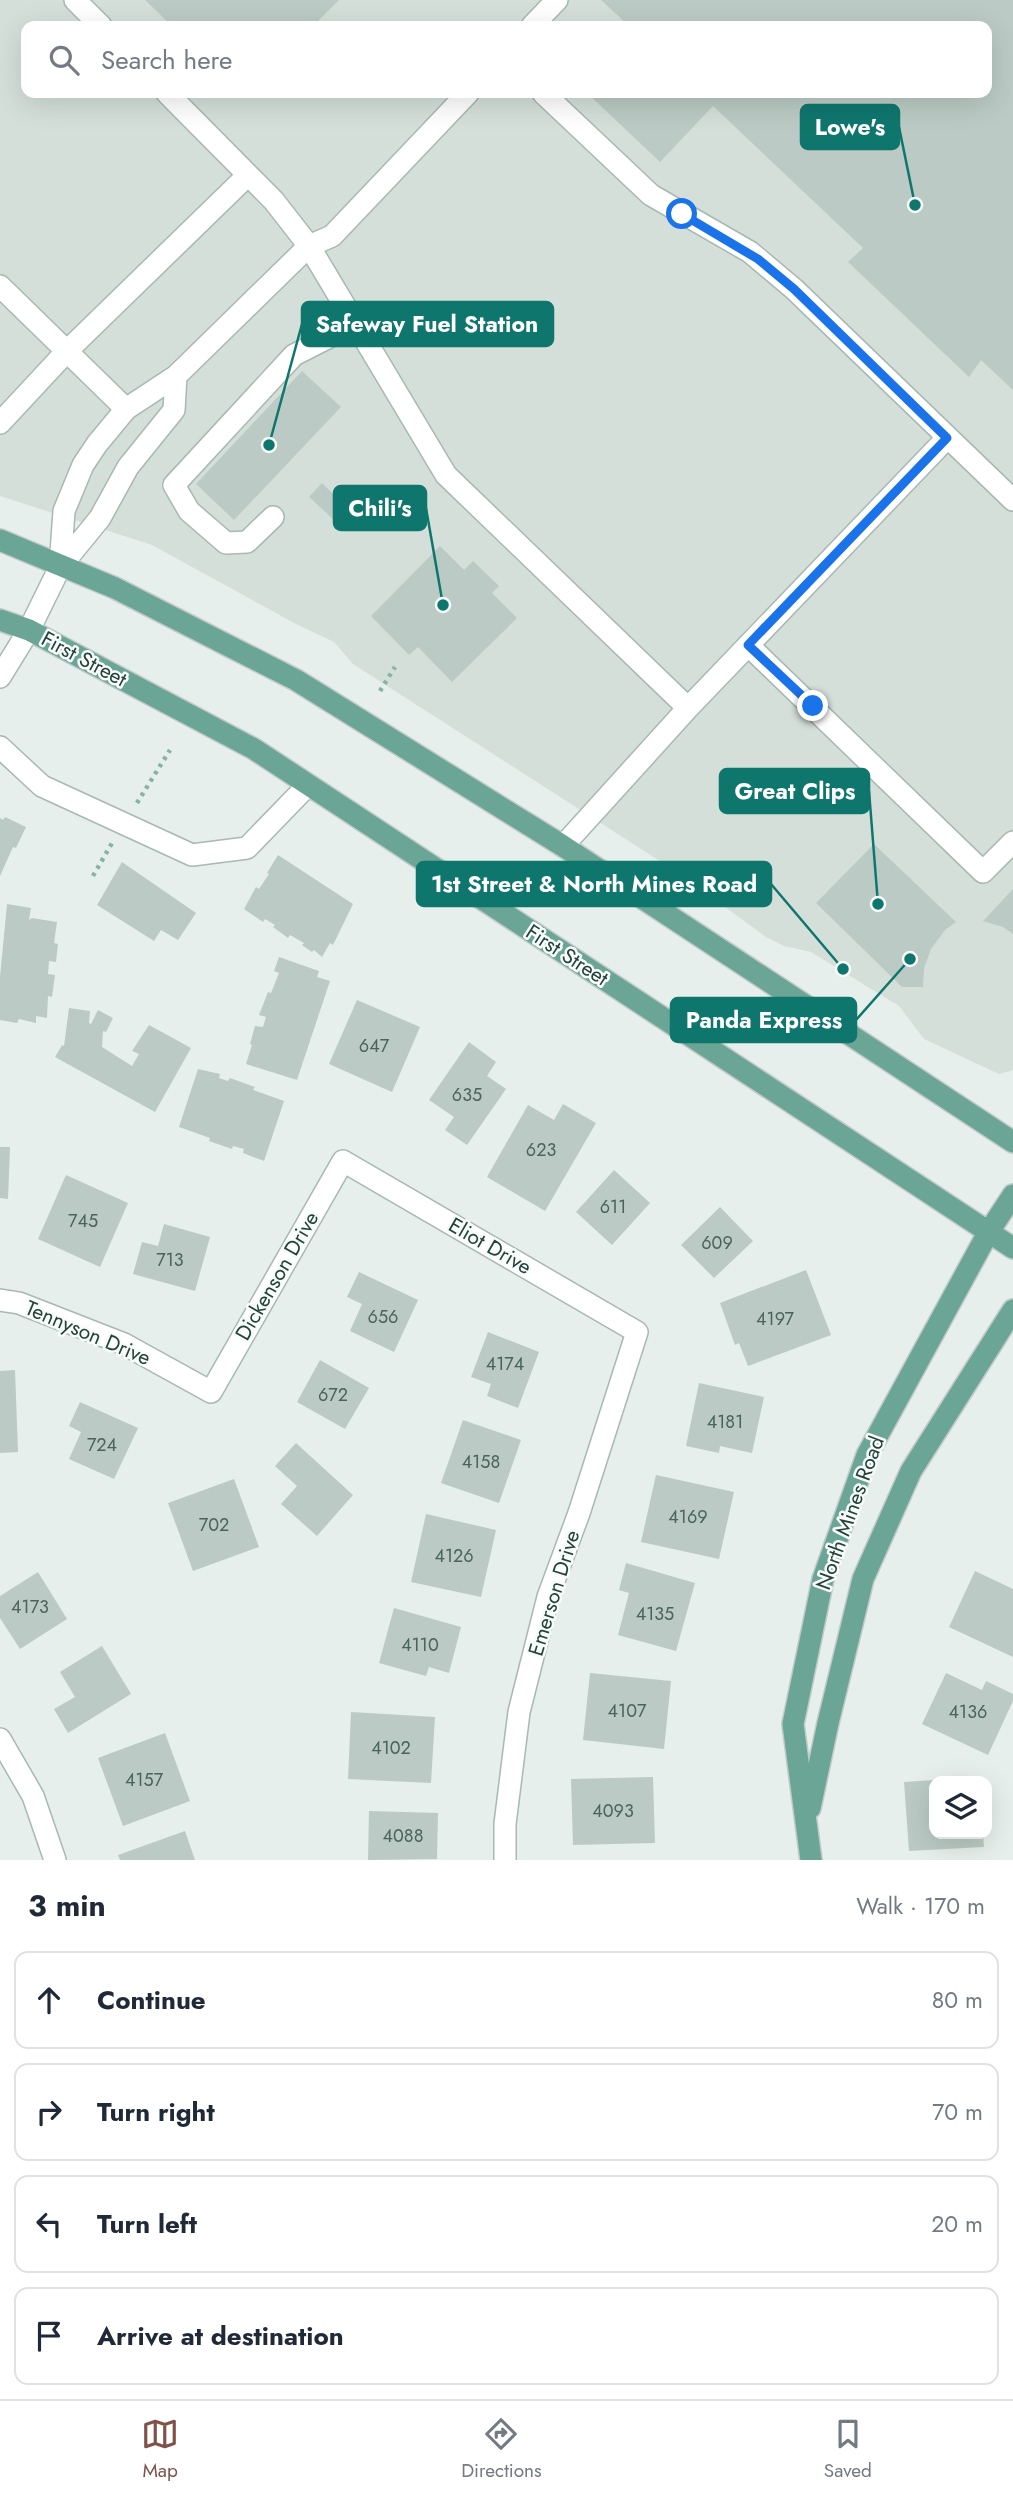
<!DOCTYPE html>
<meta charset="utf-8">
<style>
body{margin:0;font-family:Jost,sans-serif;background:#f2f2f3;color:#1f2937}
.controls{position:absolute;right:21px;bottom:21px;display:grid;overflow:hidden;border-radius:14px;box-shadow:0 7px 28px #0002}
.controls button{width:63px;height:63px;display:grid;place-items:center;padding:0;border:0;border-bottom:2px solid #e0e1e3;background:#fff;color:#1f2937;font:35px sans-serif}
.stop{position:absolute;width:21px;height:21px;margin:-16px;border:5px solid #1a73e8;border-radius:50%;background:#fff}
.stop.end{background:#1a73e8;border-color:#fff;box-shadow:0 2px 7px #0008}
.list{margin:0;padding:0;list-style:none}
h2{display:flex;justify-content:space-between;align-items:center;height:91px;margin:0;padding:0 28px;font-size:30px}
h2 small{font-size:23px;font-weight:400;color:#747a83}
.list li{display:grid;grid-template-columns:46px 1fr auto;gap:21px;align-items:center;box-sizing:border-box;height:98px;margin:0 14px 14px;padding:0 14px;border:2px solid #e0e1e3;border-radius:14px}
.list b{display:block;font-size:26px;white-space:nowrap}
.list em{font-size:23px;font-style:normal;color:#747a83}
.icon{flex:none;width:38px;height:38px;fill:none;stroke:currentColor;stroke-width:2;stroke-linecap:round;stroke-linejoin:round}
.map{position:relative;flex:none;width:1013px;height:1860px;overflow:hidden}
.search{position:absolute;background:#fff;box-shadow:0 7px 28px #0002;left:21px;right:21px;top:21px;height:77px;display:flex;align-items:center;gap:18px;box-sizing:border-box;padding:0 24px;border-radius:14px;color:#747a83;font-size:26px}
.sheet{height:539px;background:#fff}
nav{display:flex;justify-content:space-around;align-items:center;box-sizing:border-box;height:98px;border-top:2px solid #e0e1e3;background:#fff;font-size:19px;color:#747a83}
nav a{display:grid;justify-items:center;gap:4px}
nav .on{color:#7f5249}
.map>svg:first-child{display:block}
</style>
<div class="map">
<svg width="1013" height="1860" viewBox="0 0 1013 1860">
<rect width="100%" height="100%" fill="#e6efeb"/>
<path fill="#d4dfda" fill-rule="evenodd" d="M0,0H1013V1070L999,1074L924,1039L899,1006L811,952L784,946L766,937L680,874L353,664L334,642L296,624L152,545L0,496ZM26,26H987V93H26Z"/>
<path fill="#bbcac4" d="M145,0H339L313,26H172Z
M601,0H1013V390L981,360L969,377L848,262L863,248L713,106L660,162L587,93H987V26H629Z
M302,371L341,407L234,520L196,484Z
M322,483L347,508L335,521L309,497Z
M440,546L464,570L473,561L499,586L492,593L517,618L452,682L418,647L409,655L371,616Z
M5,817L26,827L16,848L13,847L0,876V818L3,820Z
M874,844L956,922L945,930L931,949L924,968L923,987H902L816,903Z
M278,855L353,904L333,945L330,943L322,957L314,950L312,952L302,945L304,943L290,935L288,938L273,927L275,925L265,919L263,922L244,909L256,887L259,889L269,874L267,873Z
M122,862L196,913L178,940L161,930L154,941L97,905Z
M1013,889V934L1003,927L983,921Z
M7,904L31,908L29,920L32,918L57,922L54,943L58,944L56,962L49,961L48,974L55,975L52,997L48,996L47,1018L36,1016V1023L19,1019L17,1023L0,1020V977Z
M279,957L319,971L317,977L330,981L297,1080L246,1064L252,1045L250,1044L255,1026L263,1027L266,1017L259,1015L268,992L271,993L279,973L274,971Z
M357,1000L420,1027L392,1092L329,1064Z
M69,1008L90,1011L89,1023L91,1024L98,1010L113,1018L106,1032L103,1031L102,1047L132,1066L139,1054L132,1051L149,1025L191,1048L155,1112L55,1057L62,1045L64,1046Z
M469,1042L496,1062L487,1076L506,1089L467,1145L445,1130L454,1117L429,1100Z
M198,1069L220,1074L219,1078L228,1081L230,1078L255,1087L253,1090L284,1101L264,1161L243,1153L244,1149L233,1146L232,1149L209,1141L210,1138L179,1127Z
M563,1104L596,1123L545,1211L487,1177L528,1105L554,1120Z
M0,1147H10L8,1199L0,1198Z
M614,1170L650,1203L612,1245L576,1212Z
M66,1175L128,1203L100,1267L38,1239Z
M720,1207L753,1241L714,1278L681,1245Z
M164,1224L210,1237L195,1291L133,1274L142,1242L158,1246Z
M806,1270L831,1335L748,1366L739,1343L735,1345L720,1303Z
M359,1272L418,1300L394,1352L350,1331L362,1304L347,1297Z
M488,1332L539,1352L518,1408L487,1396L491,1384L471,1377Z
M320,1360L369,1388L345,1429L297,1402Z
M15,1370L18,1452L0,1453V1371Z
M699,1383L764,1397L752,1453L720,1446L719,1453L686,1446Z
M80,1402L138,1428L114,1479L69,1459L81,1432L69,1426Z
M463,1420L521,1440L499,1503L441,1483Z
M296,1443L353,1495L317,1536L281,1504L297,1486L275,1466Z
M656,1475L734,1492L719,1559L641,1542Z
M234,1479L259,1547L193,1571L168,1503Z
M426,1514L496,1530L481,1597L411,1582Z
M626,1563L695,1583L676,1651L618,1635L629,1593L619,1590Z
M975,1571L1013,1589V1657L949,1627Z
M38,1572L67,1619L20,1649L0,1618V1596Z
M394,1608L461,1627L449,1673L429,1667L426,1676L379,1663Z
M102,1646L131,1694L68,1733L54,1709L75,1697L60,1672Z
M590,1673L671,1681L664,1749L583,1740Z
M946,1673L982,1690L986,1681L1013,1694V1701L988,1755L922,1724Z
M351,1712L435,1717L431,1783L348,1779Z
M165,1733L190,1801L123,1826L98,1758Z
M653,1777L655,1843L573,1845L571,1779Z
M934,1780V1834H983L984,1847L909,1851L904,1782Z
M369,1811L438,1813L437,1859L368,1860Z
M185,1831L195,1860H120L118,1855Z"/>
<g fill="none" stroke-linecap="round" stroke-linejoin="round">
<g stroke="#a8b8b2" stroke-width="24">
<path id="minor" d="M75,0L101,26
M532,26L557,0
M167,93L274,201L309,246L446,475L688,708
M543,93L651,195L750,252L794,289L1013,500
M0,286L126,409
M176,376L174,410L128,467L100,518L60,567L64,511L83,465L97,444L126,409L176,376L309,246L332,236L468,93
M0,423L67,351L248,175
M273,517L247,542L226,543L189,511L174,485L294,355L355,324
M748,645L983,872L1013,842
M0,677L29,630L60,567
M0,747L42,786L192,855L247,848L308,785
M563,846L688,708L947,438
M0,1300L19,1303L124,1344L211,1392L343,1161L637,1332L579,1513L548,1597L519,1712L505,1824V1860
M0,1739L33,1796L55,1860"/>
</g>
<g stroke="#c2cac8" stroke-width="24">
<path id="major" d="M0,540L115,588L296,680L563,846L1013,1142
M0,620L29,630L254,749L1013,1248
M810,1808L828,1723L863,1579L911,1471L1013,1310
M811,1860L793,1724L823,1579L867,1455L988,1233L1013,1195"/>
</g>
<path stroke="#86b3a5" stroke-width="4.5" stroke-dasharray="3.5 5" stroke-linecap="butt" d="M380,691L395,667
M137,803L170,750
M93,876L112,843"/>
<use href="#minor" stroke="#fff" stroke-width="21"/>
<use href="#major" stroke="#6aa596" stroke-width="21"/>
</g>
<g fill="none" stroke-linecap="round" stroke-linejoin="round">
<path stroke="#1a73e8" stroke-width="9" d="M682,214L758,259L794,289L947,438L748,645L813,706"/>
</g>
<g text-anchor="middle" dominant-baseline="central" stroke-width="5" stroke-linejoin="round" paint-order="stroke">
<g font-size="18" fill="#4a645c">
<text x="374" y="1046">647</text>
<text x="467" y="1095">635</text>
<text x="541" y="1150">623</text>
<text x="613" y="1207">611</text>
<text x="83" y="1221">745</text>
<text x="717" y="1243">609</text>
<text x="170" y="1260">713</text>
<text x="383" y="1317">656</text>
<text x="775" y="1319">4197</text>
<text x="505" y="1364">4174</text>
<text x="333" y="1395">672</text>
<text x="725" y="1422">4181</text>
<text x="102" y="1445">724</text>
<text x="481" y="1462">4158</text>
<text x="688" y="1517">4169</text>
<text x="214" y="1525">702</text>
<text x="454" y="1556">4126</text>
<text x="30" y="1607">4173</text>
<text x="655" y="1614">4135</text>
<text x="420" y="1645">4110</text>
<text x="627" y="1711">4107</text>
<text x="968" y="1712">4136</text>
<text x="391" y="1748">4102</text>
<text x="144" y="1780">4157</text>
<text x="613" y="1811">4093</text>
<text x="403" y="1836">4088</text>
</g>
<g font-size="21" fill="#24423a" stroke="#f7fbf9">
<text transform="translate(84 659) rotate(28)">First Street</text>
<text transform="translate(567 955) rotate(33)">First Street</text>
<text transform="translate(490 1246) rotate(30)">Eliot Drive</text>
<text transform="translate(277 1276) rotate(-60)">Dickenson Drive</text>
<text transform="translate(88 1333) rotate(23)">Tennyson Drive</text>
<text transform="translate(850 1513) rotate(-70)">North Mines Road</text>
<text transform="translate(554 1593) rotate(-73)">Emerson Drive</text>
</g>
</g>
<path fill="none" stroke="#0f766e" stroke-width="2.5" d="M915 205L899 127M269 445L302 324M443 605L426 508M878 904L869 791M843 969L771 884M910 959L856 1020"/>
<g fill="#0f766e" stroke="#f7fbf9" stroke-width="2.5">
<circle cx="915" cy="205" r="7"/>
<circle cx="269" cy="445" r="7"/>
<circle cx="443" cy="605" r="7"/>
<circle cx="878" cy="904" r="7"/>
<circle cx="843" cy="969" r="7"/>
<circle cx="910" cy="959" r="7"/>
</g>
<g fill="#0f766e" stroke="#0f766e" stroke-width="2.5">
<rect x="801" y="105" width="98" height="44" rx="7"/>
<rect x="302" y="302" width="251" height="44" rx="7"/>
<rect x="334" y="486" width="92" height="44" rx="7"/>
<rect x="720" y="769" width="149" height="44" rx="7"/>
<rect x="417" y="862" width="354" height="44" rx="7"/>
<rect x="671" y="998" width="185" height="44" rx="7"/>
</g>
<g font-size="23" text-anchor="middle" font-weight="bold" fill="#fff">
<text x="850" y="135">Lowe's</text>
<text x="427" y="332">Safeway Fuel Station</text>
<text x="380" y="516">Chili's</text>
<text x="795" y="799">Great Clips</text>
<text x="594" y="892">1st Street &amp; North Mines Road</text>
<text x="764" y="1028">Panda Express</text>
</g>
</svg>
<div class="controls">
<button><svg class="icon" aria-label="layers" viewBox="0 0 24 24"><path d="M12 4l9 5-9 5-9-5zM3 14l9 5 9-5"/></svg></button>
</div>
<div class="stop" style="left:682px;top:214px"></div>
<div class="stop end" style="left:813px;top:706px"></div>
<div class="search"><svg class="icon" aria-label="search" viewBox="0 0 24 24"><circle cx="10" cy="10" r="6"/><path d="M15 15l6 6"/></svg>Search here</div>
</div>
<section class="sheet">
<h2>3 min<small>Walk · 170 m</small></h2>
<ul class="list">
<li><svg class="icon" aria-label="ahead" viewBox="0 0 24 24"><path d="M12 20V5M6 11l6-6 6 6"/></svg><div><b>Continue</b></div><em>80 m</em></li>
<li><svg class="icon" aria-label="right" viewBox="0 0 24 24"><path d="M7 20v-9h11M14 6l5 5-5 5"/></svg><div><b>Turn right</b></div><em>70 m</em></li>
<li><svg class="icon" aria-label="left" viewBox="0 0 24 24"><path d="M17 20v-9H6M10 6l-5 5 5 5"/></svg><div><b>Turn left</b></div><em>20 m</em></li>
<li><svg class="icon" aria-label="arrive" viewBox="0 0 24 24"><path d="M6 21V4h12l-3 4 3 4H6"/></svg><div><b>Arrive at destination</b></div></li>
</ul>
</section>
<nav>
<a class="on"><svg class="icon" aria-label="map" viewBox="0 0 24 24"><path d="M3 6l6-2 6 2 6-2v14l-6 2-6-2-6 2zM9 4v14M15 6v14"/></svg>Map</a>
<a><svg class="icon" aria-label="directions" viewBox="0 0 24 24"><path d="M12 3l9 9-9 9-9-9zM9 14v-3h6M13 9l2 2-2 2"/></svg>Directions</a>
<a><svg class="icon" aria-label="saved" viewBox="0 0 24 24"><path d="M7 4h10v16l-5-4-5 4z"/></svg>Saved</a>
</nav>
